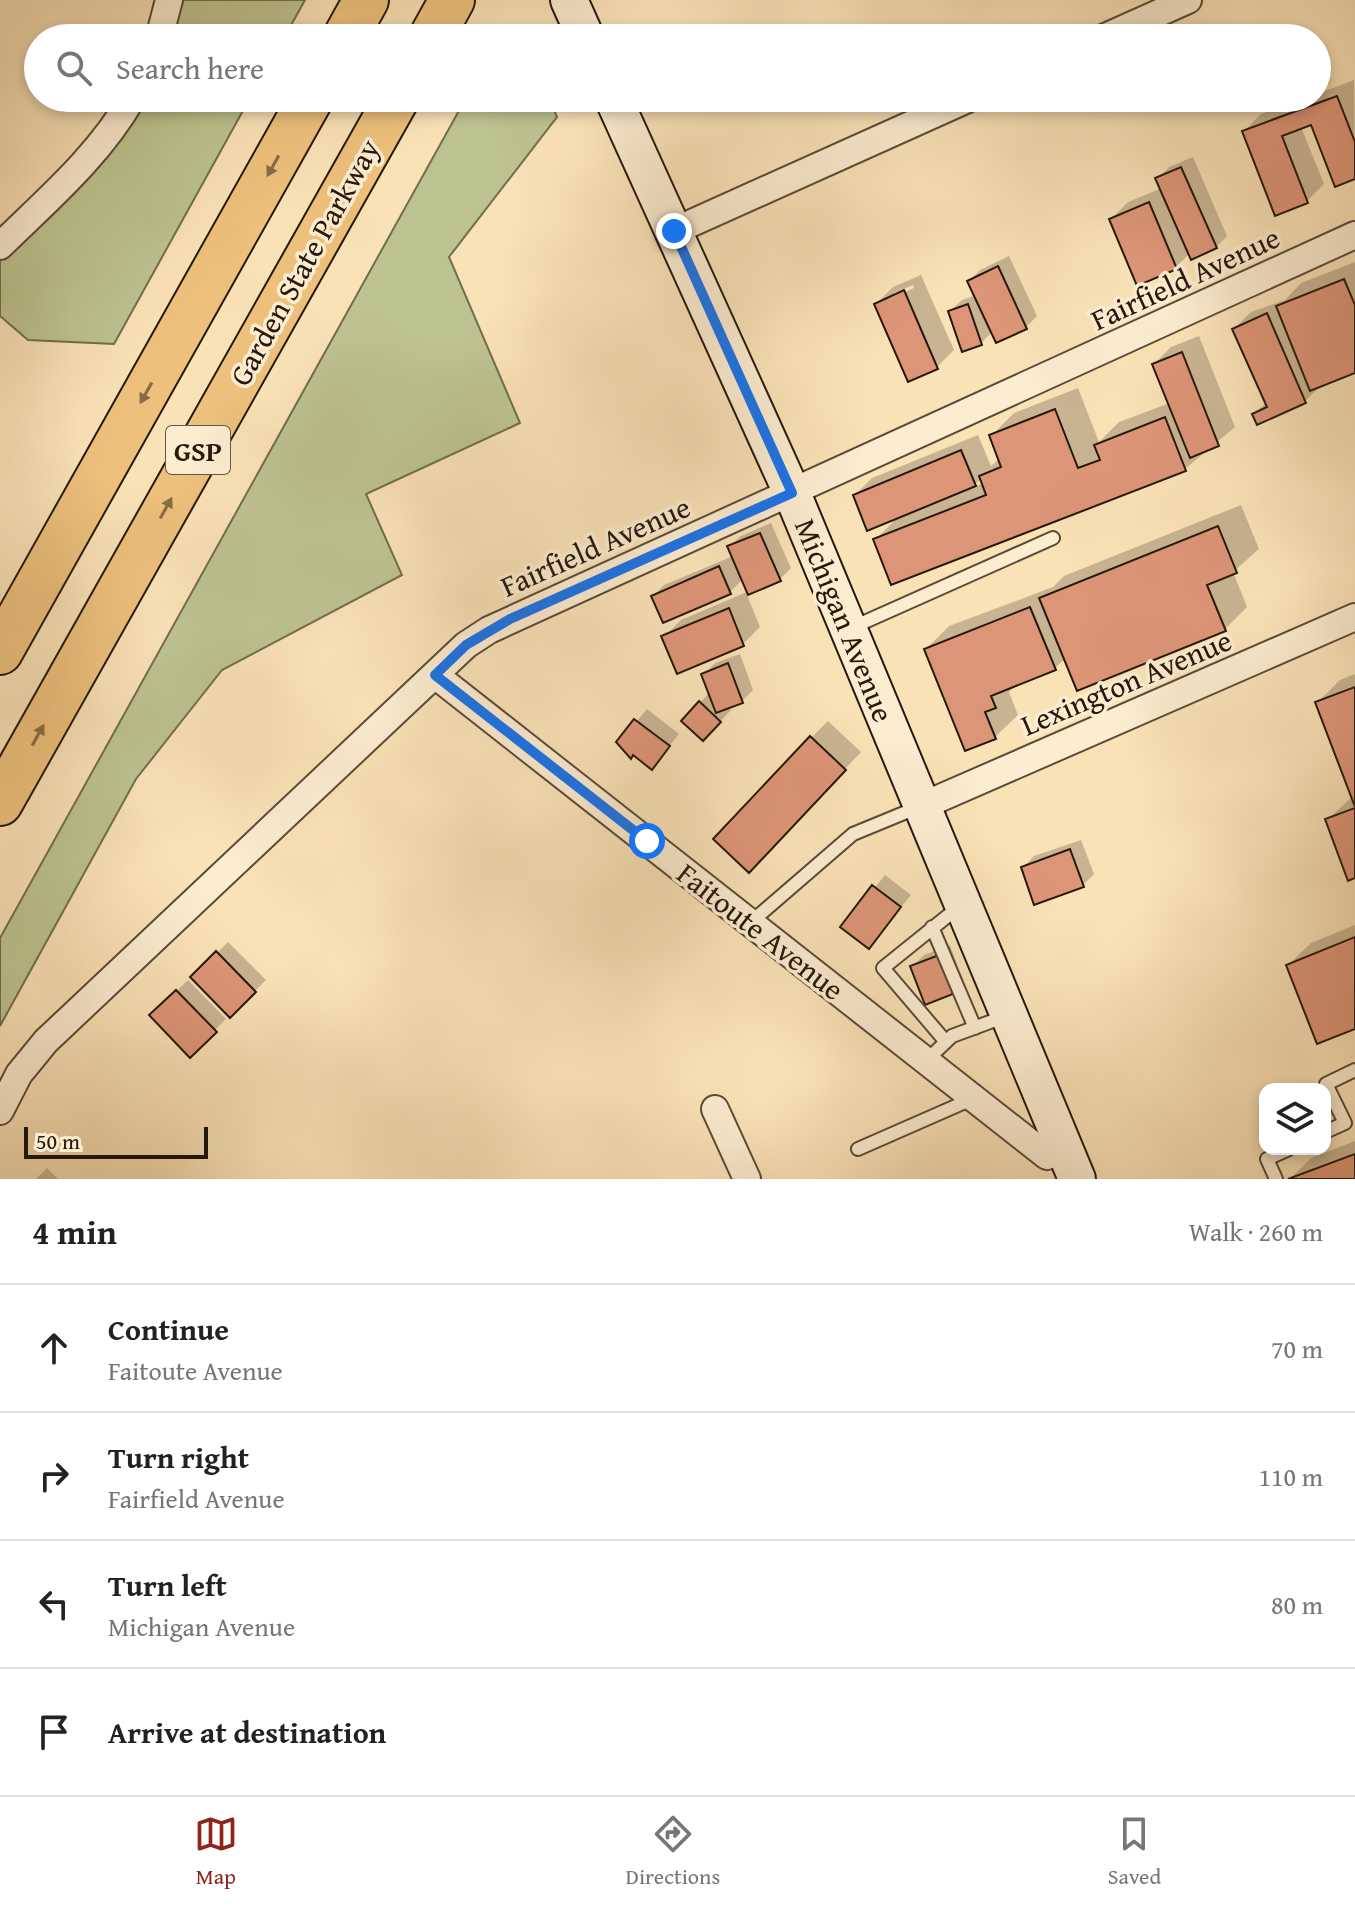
<!DOCTYPE html>
<meta charset="utf-8">
<style>
body{margin:0;font-family:"Gentium Book Plus",serif;background:#f2f2f2;color:#222}
.controls{position:absolute;right:24px;bottom:24px;display:grid;overflow:hidden;border-radius:16px;box-shadow:0 4px 12px #0003}
.controls button{width:72px;height:72px;display:grid;place-items:center;padding:0;border:0;border-bottom:2px solid #e0e0e0;background:#fff;color:#222;font:40px sans-serif}
.scale{position:absolute;left:24px;bottom:20px;width:184px;box-sizing:border-box;padding-left:8px;border:4px solid #25180c;border-top:0;font-size:22px;line-height:28px;white-space:nowrap;color:#25180c;-webkit-text-stroke:6px #fcecd0;paint-order:stroke}
.stop{position:absolute;width:24px;height:24px;margin:-18px;border:6px solid #1a73e8;border-radius:50%;background:#fff}
.stop.end{background:#1a73e8;border-color:#fff;box-shadow:0 2px 8px #0008}
.list{margin:0;padding:0;list-style:none}
h2{display:flex;justify-content:space-between;align-items:center;height:104px;margin:0;padding:0 32px;font-size:34px}
h2 small{font-size:26px;font-weight:400;color:#767676}
.list li{display:grid;grid-template-columns:52px 1fr auto;gap:24px;align-items:center;box-sizing:border-box;height:128px;padding:0 32px;border-top:2px solid #e0e0e0}
.list b{display:block;font-size:30px;white-space:nowrap}
.list p{margin:0;font-size:26px;white-space:nowrap;color:#767676}
.list em{font-size:26px;font-style:normal;color:#767676}
.icon{flex:none;width:44px;height:44px;fill:none;stroke:currentColor;stroke-width:2;stroke-linecap:round;stroke-linejoin:round}
.map{position:relative;flex:none;width:1355px;height:1179px;overflow:hidden}
.search{position:absolute;background:#fff;box-shadow:0 4px 12px #0003;left:24px;right:24px;top:24px;height:88px;display:flex;align-items:center;gap:20px;box-sizing:border-box;padding:0 28px;border-radius:44px;color:#767676;font-size:30px}
.sheet{height:616px;background:#fff}
nav{display:flex;justify-content:space-around;align-items:center;box-sizing:border-box;height:112px;border-top:2px solid #e0e0e0;background:#fff;font-size:22px;color:#767676}
nav a{display:grid;justify-items:center;gap:4px}
nav .on{color:#8f2418}
.map>svg:first-child{display:block}
</style>
<div class="map">
<svg width="1355" height="1179" viewBox="0 0 1355 1179">
<rect width="100%" height="100%" fill="#fae2b7"/>
<filter id="stains"><feTurbulence type="fractalNoise" baseFrequency=".0025" numOctaves="4"/><feColorMatrix values="0 0 0 0 .2 0 0 0 0 .09 0 0 0 0 .02 0 0 0 .5 -.17"/></filter>
<radialGradient id="worn" r=".72"><stop offset=".6" stop-color="#630" stop-opacity="0"/><stop offset="1" stop-color="#630" stop-opacity=".3"/></radialGradient>
<path fill="#bdc38f" stroke="#716e4e" stroke-width="2" d="M165,0H305L284,38H155Z
M138,98H250L114,344L28,340L0,316V250L131,125Z
M466,98H549L557,117L449,257L520,423L366,494L402,575L222,670L136,779L0,1026V938Z"/>
<path fill="#0003" fill-rule="evenodd" d="M1354,80L1355,177L1312,122L1301,127L1324,184L1307,201L1244,131L1261,114L1306,98H1317V94Z
M1193,157L1227,236L1216,247L1190,253L1176,267L1111,219L1128,202L1162,188L1158,178L1169,167Z
M1009,256L1037,316L1026,327L993,331L981,343L950,311L962,300L976,295L969,281L980,270Z
M1355,262V371L1323,384L1305,401L1254,414L1267,402L1234,329L1251,312L1285,300L1301,283Z
M921,275L954,350L937,367L876,304L893,287ZM913,285L914,288L894,297V293Z
M1199,336L1235,427L1185,469L876,539L899,516L855,495L872,478L978,435L991,466L1000,458L991,436L1014,413L1078,388L1099,442L1119,422L1170,403L1154,364L1171,347ZM982,478L984,483L971,488Z
M1241,505L1259,549L1233,572L1247,607L1224,630L1066,658L1054,669L1018,683L1009,692L1018,715L995,737L926,649L949,626L1053,587L1064,576Z
M771,523L791,568L780,579L746,593L760,627L743,644L678,671L664,637L681,620L749,591L743,579L730,592L653,596L664,585L733,556L729,547L741,536Z
M740,654L753,690L742,701L728,706L731,710L714,728L684,720L710,692L704,674L715,663Z
M1355,674V876L1327,820L1353,796L1318,702L1340,680Z
M647,709L679,734L652,767L619,742Z
M828,721L861,752L766,853L811,738Z
M1081,840L1094,874L1083,885L1023,867L1034,856Z
M885,875L911,895L869,947L843,927Z
M1355,925V1026L1288,965L1311,943Z
M228,942L266,980L230,1015L193,977Z
M950,945L963,981L952,992L913,966L924,955Z
M188,980L226,1019L190,1055L152,1015Z
M1355,1141V1179H1290L1311,1158Z
M47,1168L58,1179H36Z"/>
<path fill="#dd9577" stroke="#25180c" stroke-width="2" d="M1337,96L1355,142V179L1335,187L1311,125L1282,136L1308,203L1275,216L1242,131Z
M1181,167L1217,248L1191,260L1155,178Z
M1149,202L1177,269L1137,286L1109,219Z
M998,266L1027,329L996,343L967,281Z
M1344,279L1355,305V373L1310,391L1276,306Z
M904,290L938,369L908,382L874,304Z
M968,304L982,345L962,352L948,311Z
M1267,313L1306,403L1257,425L1252,414L1267,407L1232,329Z
M1182,352L1219,446L1190,458L1152,364Z
M1055,409L1078,468L1100,460L1094,445L1165,417L1186,471L891,585L873,539L986,495L979,476L1001,467L989,435Z
M961,450L976,486L867,531L853,495Z
M1218,526L1237,573L1207,585L1226,631L1077,691L1039,598Z
M760,533L781,581L748,595L727,546Z
M719,566L731,594L663,623L651,596Z
M1030,607L1056,670L991,696L996,708L985,712L996,739L965,751L924,649Z
M729,608L744,646L677,674L661,636Z
M728,663L743,703L716,713L701,674Z
M1355,687V807L1315,702Z
M699,701L721,722L703,741L681,721Z
M634,719L670,746L652,770L633,755L631,759L616,742Z
M810,736L846,770L749,873L713,839Z
M1355,808V878L1348,881L1325,819Z
M1070,849L1084,887L1034,905L1021,867Z
M872,885L901,907L869,949L840,927Z
M1355,937V1029L1317,1044L1286,965Z
M216,951L256,992L230,1018L190,977Z
M939,955L953,994L925,1005L910,966Z
M176,990L217,1032L190,1058L149,1015Z
M1355,1154V1179H1288Z"/>
<g fill="none" stroke-linecap="round" stroke-linejoin="round">
<g stroke="#5a4a37" stroke-width="16">
<path id="lane" d="M851,628L1053,538
M750,923L853,834L921,806
M932,927L975,1028
M946,1042L883,968L960,906
M926,1061L952,1036L1006,1016
M1325,1132L1345,1123L1326,1084L1355,1070
M858,1149L972,1099
M1276,1179L1267,1159L1289,1149"/>
</g>
<g stroke="#5a4a37" stroke-width="30">
<path id="street" d="M159,38L169,0
M1103,38L1188,0
M674,231L970,98
M0,246C47,200 99,156 132,98
M435,675L1047,1156L1063,1149
M922,806L1355,617
M715,1109L747,1179
M0,1111L19,1074L46,1041L466,645L489,630L1355,235"/>
</g>
<g stroke="#25180c" stroke-width="40">
<path id="secondary" d="M569,0L586,38
M613,98L792,493L1077,1179"/>
</g>
<g stroke="#25180c" stroke-width="48">
<path id="highway" d="M345,38L366,0
M431,38L452,0
M0,652L311,98
M0,803L397,98"/>
</g>
<use href="#lane" stroke="#fcecd0" stroke-width="12"/>
<use href="#street" stroke="#fcecd0" stroke-width="26"/>
<use href="#secondary" stroke="#fcecd0" stroke-width="36"/>
<use href="#highway" stroke="#edc17c" stroke-width="44"/>
</g>
<defs><path id="oneway-solid" d="M-6-.8H1V-3.2L6.5 0L1 3.2V.8H-6Z" transform="scale(2)"/></defs>
<g fill="#896c44">
<use href="#oneway-solid" transform="translate(273 166) rotate(119)"/>
<use href="#oneway-solid" transform="translate(146 393) rotate(119)"/>
<use href="#oneway-solid" transform="translate(166 508) rotate(-61)"/>
<use href="#oneway-solid" transform="translate(38 735) rotate(-61)"/>
</g>
<g fill="none" stroke-linecap="round" stroke-linejoin="round">
<path stroke="#1a73e8" stroke-width="10" d="M647,841L435,675L466,645L510,619L792,493L674,231"/>
</g>
<g text-anchor="middle" dominant-baseline="central" stroke-width="7" stroke-linejoin="round" paint-order="stroke">
<rect fill="#fcecd0" stroke="#665847" stroke-width="2" x="166" y="426" width="64" height="48" rx="6"/>
<g font-size="28" font-weight="bold" fill="#25180c">
<text x="198" y="450">GSP</text>
</g>
<g font-size="30" fill="#25180c" stroke="#fcecd0">
<text transform="translate(304 262) rotate(-61)">Garden State Parkway</text>
<text transform="translate(1185 278) rotate(-25)">Fairfield Avenue</text>
<text transform="translate(595 546) rotate(-24)">Fairfield Avenue</text>
<text transform="translate(845 620) rotate(68)">Michigan Avenue</text>
<text transform="translate(1126 682) rotate(-23)">Lexington Avenue</text>
<text transform="translate(761 931) rotate(38)">Faitoute Avenue</text>
</g>
</g>
<rect width="100%" height="100%" filter="url(#stains)"/>
<rect width="100%" height="100%" fill="url(#worn)"/>
</svg>
<div class="controls">
<button><svg class="icon" aria-label="layers" viewBox="0 0 24 24"><path d="M12 4l9 5-9 5-9-5zM3 14l9 5 9-5"/></svg></button>
</div>
<div class="scale">50 m</div>
<div class="stop" style="left:647px;top:841px"></div>
<div class="stop end" style="left:674px;top:231px"></div>
<div class="search"><svg class="icon" aria-label="search" viewBox="0 0 24 24"><circle cx="10" cy="10" r="6"/><path d="M15 15l6 6"/></svg>Search here</div>
</div>
<section class="sheet">
<h2>4 min<small>Walk · 260 m</small></h2>
<ul class="list">
<li><svg class="icon" aria-label="ahead" viewBox="0 0 24 24"><path d="M12 20V5M6 11l6-6 6 6"/></svg><div><b>Continue</b><p>Faitoute Avenue</p></div><em>70 m</em></li>
<li><svg class="icon" aria-label="right" viewBox="0 0 24 24"><path d="M7 20v-9h11M14 6l5 5-5 5"/></svg><div><b>Turn right</b><p>Fairfield Avenue</p></div><em>110 m</em></li>
<li><svg class="icon" aria-label="left" viewBox="0 0 24 24"><path d="M17 20v-9H6M10 6l-5 5 5 5"/></svg><div><b>Turn left</b><p>Michigan Avenue</p></div><em>80 m</em></li>
<li><svg class="icon" aria-label="arrive" viewBox="0 0 24 24"><path d="M6 21V4h12l-3 4 3 4H6"/></svg><div><b>Arrive at destination</b></div></li>
</ul>
</section>
<nav>
<a class="on"><svg class="icon" aria-label="map" viewBox="0 0 24 24"><path d="M3 6l6-2 6 2 6-2v14l-6 2-6-2-6 2zM9 4v14M15 6v14"/></svg>Map</a>
<a><svg class="icon" aria-label="directions" viewBox="0 0 24 24"><path d="M12 3l9 9-9 9-9-9zM9 14v-3h6M13 9l2 2-2 2"/></svg>Directions</a>
<a><svg class="icon" aria-label="saved" viewBox="0 0 24 24"><path d="M7 4h10v16l-5-4-5 4z"/></svg>Saved</a>
</nav>
